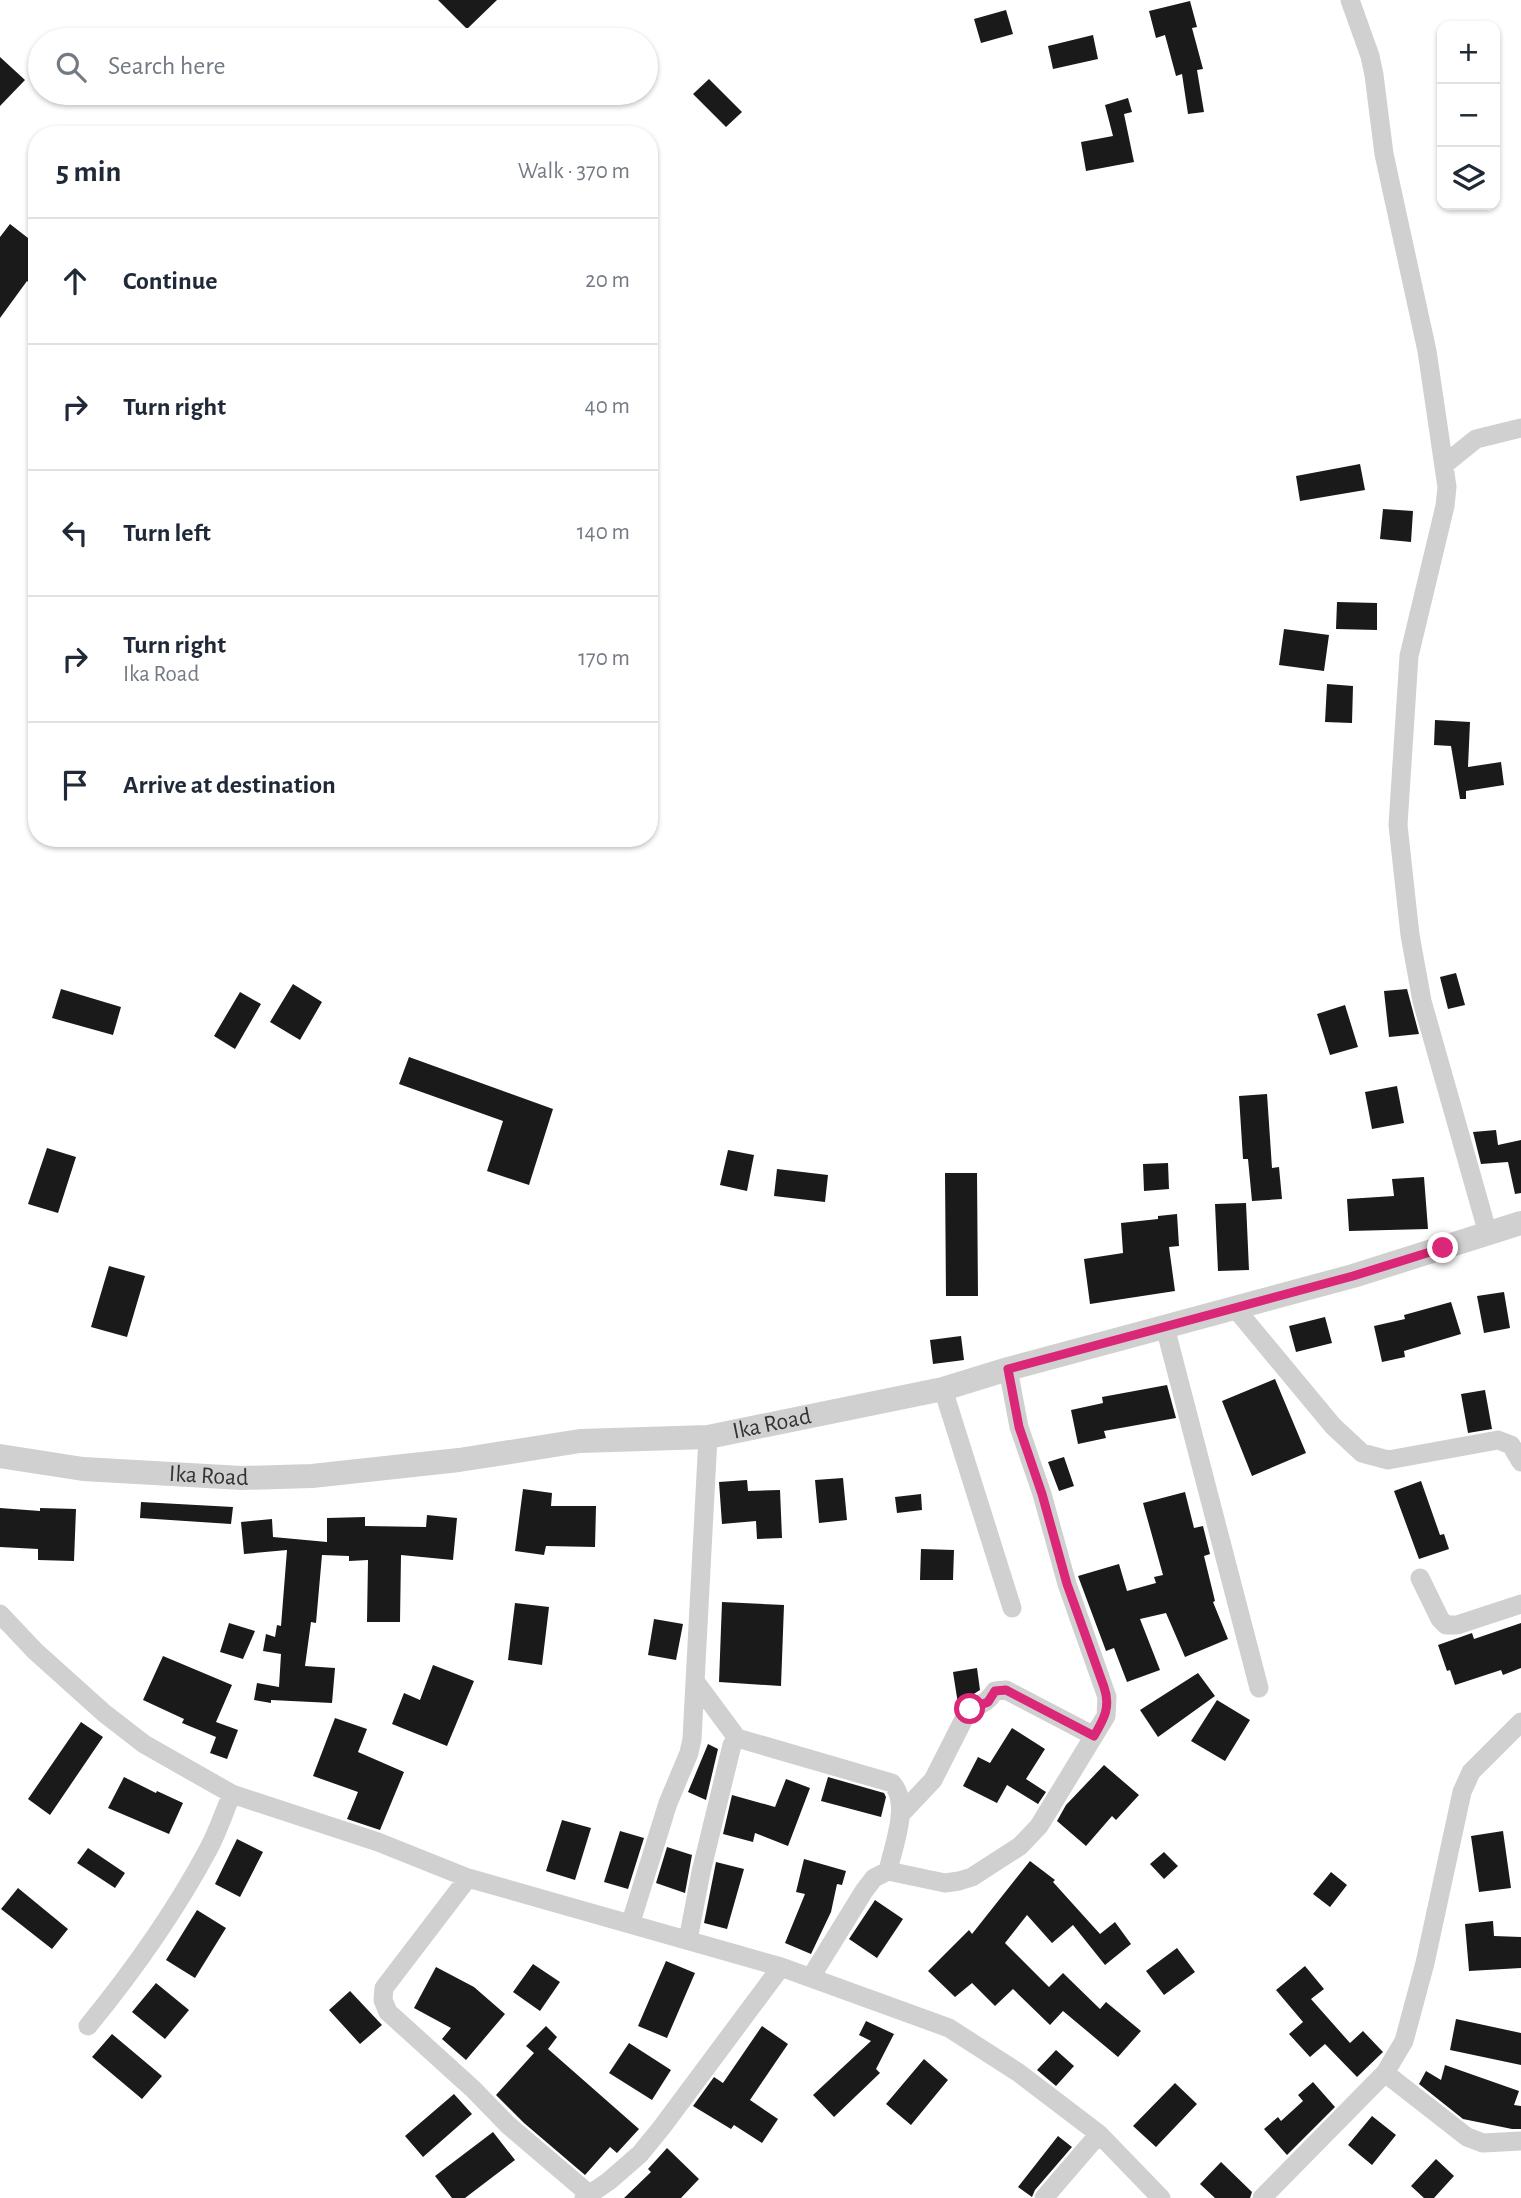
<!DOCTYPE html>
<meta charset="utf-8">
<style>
body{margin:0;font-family:"Alegreya Sans",sans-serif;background:#f6f6f7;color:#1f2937}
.controls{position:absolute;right:21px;top:21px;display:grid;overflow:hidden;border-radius:14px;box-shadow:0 2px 5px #0004}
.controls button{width:63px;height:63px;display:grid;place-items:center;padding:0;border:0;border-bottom:2px solid #e0e1e3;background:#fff;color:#1f2937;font:35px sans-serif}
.stop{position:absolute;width:21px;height:21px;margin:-16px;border:5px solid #db2777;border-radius:50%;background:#fff}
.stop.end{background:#db2777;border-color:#fff;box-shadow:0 2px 7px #0008}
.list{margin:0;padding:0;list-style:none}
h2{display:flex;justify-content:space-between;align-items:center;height:91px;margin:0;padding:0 28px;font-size:30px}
h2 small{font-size:23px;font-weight:400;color:#747a83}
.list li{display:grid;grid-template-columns:46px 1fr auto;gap:21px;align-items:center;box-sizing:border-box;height:126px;padding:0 28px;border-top:2px solid #e0e1e3}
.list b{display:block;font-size:26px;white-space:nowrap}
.list p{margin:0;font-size:23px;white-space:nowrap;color:#747a83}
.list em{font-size:23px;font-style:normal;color:#747a83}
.icon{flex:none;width:38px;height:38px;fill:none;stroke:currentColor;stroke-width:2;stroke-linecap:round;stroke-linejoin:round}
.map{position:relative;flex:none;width:1521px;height:2198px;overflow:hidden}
.search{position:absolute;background:#fff;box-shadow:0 2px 5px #0004;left:28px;top:28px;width:630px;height:77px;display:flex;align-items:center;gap:18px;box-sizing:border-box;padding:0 24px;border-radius:38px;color:#747a83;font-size:26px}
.panel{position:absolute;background:#fff;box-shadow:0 2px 5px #0004;left:28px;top:126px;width:630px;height:721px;border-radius:28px}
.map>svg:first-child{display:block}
</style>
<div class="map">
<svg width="1521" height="2198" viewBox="0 0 1521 2198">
<rect width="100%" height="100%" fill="#fff"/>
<path fill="#1a1a1a" d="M438,0H497L467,29Z
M1190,1L1197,27L1192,28L1203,69L1197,70L1204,112L1188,114L1182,74L1176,76L1165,35L1156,38L1149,11Z
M1006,10L1013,34L981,43L974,19Z
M1093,35L1098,59L1053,69L1048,46Z
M0,57L25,80L0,106Z
M709,79L742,112L726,127L693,94Z
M1128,98L1132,112L1124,114L1134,162L1086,171L1081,142L1113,136L1105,105Z
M10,224L37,245V288L27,281L0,318V237Z
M1360,464L1365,490L1300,501L1296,476Z
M1383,509L1413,511L1411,542L1380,539Z
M1337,602L1377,603V630L1336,629Z
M1284,629L1329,635L1324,671L1279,665Z
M1327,684L1353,686L1352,723L1325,722Z
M1435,720L1470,722L1468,767L1501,762L1504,785L1466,791V799H1460L1451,746L1434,745Z
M1456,973L1465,1005L1448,1009L1440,977Z
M293,984L322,1002L300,1040L270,1022Z
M61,989L121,1007L113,1035L52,1018Z
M1407,989L1419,1034L1389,1037L1384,991Z
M240,992L261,1004L235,1049L214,1036Z
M1345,1005L1358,1047L1330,1055L1317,1014Z
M409,1057L553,1109L529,1185L487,1171L503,1121L399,1084Z
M1397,1086L1404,1123L1372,1129L1365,1092Z
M1267,1094L1272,1168L1279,1167L1282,1199L1252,1201L1248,1159H1243L1239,1096Z
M1496,1130L1498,1145L1521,1140V1193L1515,1194L1508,1162L1481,1164L1473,1132Z
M47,1148L76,1157L58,1213L28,1204Z
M728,1150L754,1155L747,1191L720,1185Z
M1168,1163L1169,1189L1144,1191L1143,1164Z
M777,1169L828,1175L825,1202L774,1196Z
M945,1173H977L978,1296H946Z
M1424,1177L1428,1229L1349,1231L1347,1199L1394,1196L1392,1179Z
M1246,1203L1249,1270L1218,1271L1215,1204Z
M1177,1214L1179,1246L1169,1247L1175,1291L1090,1304L1084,1259L1123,1253L1121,1223L1158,1219V1216Z
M109,1266L145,1276L127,1337L91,1327Z
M1504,1292L1510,1328L1484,1333L1477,1296Z
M1451,1302L1461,1334L1404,1351L1405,1357L1382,1362L1374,1326L1405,1319L1404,1315Z
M1325,1317L1332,1343L1296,1352L1289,1326Z
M961,1336L964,1360L933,1364L930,1340Z
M1275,1379L1306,1453L1252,1476L1222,1401Z
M1167,1385L1176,1418L1104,1431L1106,1438L1078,1444L1071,1410L1103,1403L1102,1397Z
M1485,1390L1492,1429L1468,1433L1461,1394Z
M1064,1457L1074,1486L1059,1491L1048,1462Z
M843,1478L847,1520L819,1523L815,1480Z
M747,1480L748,1491L780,1490L782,1538L757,1539L756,1521L722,1524L719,1482Z
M1421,1481L1440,1535L1444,1534L1449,1549L1419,1559L1394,1491Z
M523,1489L552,1493L551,1506H596L595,1547L546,1546L544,1555L515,1551Z
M1185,1492L1194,1528L1203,1526L1210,1554L1204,1556L1215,1601L1213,1602L1228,1639L1185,1657L1166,1613L1140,1619L1160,1670L1127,1682L1114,1648L1106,1651L1078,1576L1119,1564L1127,1591L1156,1583L1154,1577L1163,1575L1143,1503Z
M921,1494L922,1510L897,1513L895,1497Z
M141,1502L233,1507L231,1524L140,1518Z
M0,1508L40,1511V1508L76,1509L74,1561L38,1560V1549L0,1547Z
M427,1515L457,1518L453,1560L401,1555L400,1622H367L368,1560L349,1561V1556L322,1555L316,1623L311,1622L305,1666L335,1668L332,1703L271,1700V1703L254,1700L257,1683L279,1687L281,1654L263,1651L266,1634L275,1637L277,1625L281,1626L287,1550L244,1554L241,1522L272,1519L273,1537L327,1542V1518L365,1517V1526L426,1527Z
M921,1549L954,1550L953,1580H920Z
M722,1602L784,1605L781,1686L719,1682Z
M515,1603L549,1607L542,1665L508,1660Z
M654,1619L683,1624L676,1660L648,1655Z
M229,1623L255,1631L243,1659L220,1652Z
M1521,1623V1668L1503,1675L1501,1670L1455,1685L1450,1670L1447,1671L1438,1645L1472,1633L1474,1639Z
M163,1656L232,1685L216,1722L238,1730L227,1759L210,1753L216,1737L182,1723L184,1719L143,1700Z
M433,1665L474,1681L447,1746L392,1724L404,1693L420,1700Z
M977,1668L980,1690L958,1704L953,1672Z
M1198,1673L1215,1696L1158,1737L1140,1710Z
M1217,1700L1250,1720L1225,1761L1191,1741Z
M335,1718L367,1729L358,1752L404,1772L380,1830L347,1819L358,1792L313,1776Z
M81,1722L103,1737L50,1815L28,1799Z
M1012,1728L1045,1749L1026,1779L1046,1792L1038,1804L1007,1785L997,1803L963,1786L978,1757L990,1763Z
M708,1744L718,1749L706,1800L688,1792Z
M1104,1765L1139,1795L1116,1820L1112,1816L1086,1846L1057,1821L1066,1805Z
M124,1777L156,1793L157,1791L183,1803L169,1834L108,1808Z
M828,1777L884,1793L886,1797L881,1817L821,1801Z
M786,1779L810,1788L788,1846L755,1833L753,1842L723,1834L732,1795L775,1807Z
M562,1820L591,1828L575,1880L546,1871Z
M620,1831L644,1838L628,1889L604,1882Z
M1503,1831L1511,1888L1479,1892L1471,1836Z
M237,1839L263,1852L240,1897L215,1884Z
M667,1847L692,1855L685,1893L656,1883Z
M88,1848L125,1873L115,1888L77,1863Z
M1164,1852L1178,1866L1164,1879L1150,1864Z
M804,1859L846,1871L842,1885L837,1884L831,1912L811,1954L785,1943L805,1894L796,1892Z
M1030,1861L1055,1880L1053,1882L1100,1934L1115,1922L1131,1944L1105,1965L1073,1925L1052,1943L1027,1915L1005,1943L1049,1987L1063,1973L1100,2009L1106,2002L1141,2031L1118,2057L1063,2011L1050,2025L1013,1989L995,2006L972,1983L955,1997L928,1971L969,1930L972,1934Z
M716,1862L744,1869L727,1929L704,1923Z
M1331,1872L1347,1885L1330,1907L1313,1894Z
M18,1888L68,1929L52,1949L1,1909Z
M875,1900L903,1919L877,1958L849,1939Z
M197,1910L226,1928L195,1978L166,1960Z
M1493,1921L1494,1936L1521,1937V1968L1469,1971L1465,1924Z
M1177,1948L1195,1972L1164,1995L1146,1971Z
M666,1961L695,1973L667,2038L638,2026Z
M533,1964L560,1982L540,2011L513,1992Z
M1305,1966L1324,1989L1311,1999L1350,2043L1363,2031L1383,2052L1357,2077L1325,2044L1310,2057L1289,2034L1303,2022L1276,1990Z
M436,1967L474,1987L505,2014L466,2060L442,2039L451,2028L414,2008Z
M156,1983L189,2010L165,2039L132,2012Z
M350,1991L382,2025L360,2044L329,2010Z
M1456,2019L1521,2033V2065L1450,2050Z
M866,2021L894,2034L876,2069L880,2073L834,2117L813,2095L871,2041L859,2035Z
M546,2026L557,2037L548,2049L639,2129L617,2153L610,2147L585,2175L524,2123L496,2095L534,2053L526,2046Z
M762,2026L788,2044L750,2100L778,2119L762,2143L734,2125L731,2129L693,2106L714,2077L723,2083Z
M112,2034L162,2076L142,2099L92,2057Z
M629,2043L671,2070L652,2100L609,2073Z
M1056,2050L1074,2066L1056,2086L1037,2070Z
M924,2059L948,2080L911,2125L886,2104Z
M1445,2065L1519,2091L1514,2105L1521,2106V2129H1512L1463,2119L1419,2084L1426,2071L1441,2080Z
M1313,2082L1335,2107L1287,2155L1264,2129L1278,2117L1281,2121L1303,2101L1298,2095Z
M1175,2083L1197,2104L1156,2147L1133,2126Z
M454,2094L472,2114L423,2157L405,2136Z
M1372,2116L1396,2135L1372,2165L1348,2145Z
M493,2132L515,2160L465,2198H452L435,2176Z
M1058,2136L1072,2147L1035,2190L1032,2197L1018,2187Z
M667,2148L699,2179L681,2198H624L651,2172L648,2169Z
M1436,2159L1454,2176L1434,2198H1424L1411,2186Z
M1221,2162L1252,2192L1250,2198H1215L1200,2184Z"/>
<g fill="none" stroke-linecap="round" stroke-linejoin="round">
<path stroke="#d0d0d0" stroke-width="19" d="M1350,0L1370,56L1374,75L1384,154L1427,351L1447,487L1445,506L1409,656L1398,825L1410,935L1422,1001L1488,1234
M1445,464L1476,439L1521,428
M1235,1308L1333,1426L1362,1453L1388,1460L1498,1440L1511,1445L1521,1462
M1165,1327L1259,1688
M943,1389L1012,1608
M1420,1578L1440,1619L1446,1625H1457L1521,1604
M0,1614L35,1651L104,1713L144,1744L232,1794L378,1842L468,1878L781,1967L949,2028L1019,2073L1099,2134L1161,2198
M697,1684L737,1738L892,1783C911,1804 893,1846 888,1871
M900,1815L933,1780L967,1713C976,1702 983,1709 995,1691L1006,1690L1094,1736
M468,1878L384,1988L383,2000L388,2012L473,2089L508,2125L589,2194
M631,1922L668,1803L689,1753L692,1739L708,1437
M688,1940L701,1872L732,1745L737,1738
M811,1977L864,1891L874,1878L888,1871L945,1883L959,1881L972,1877L1020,1846L1039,1826L1106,1716L1107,1697L1067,1584L1042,1494L1019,1427L1008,1369
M88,2026C133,1971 175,1912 209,1848C218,1831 224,1812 232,1794
M1385,2073L1467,2137L1483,2143L1521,2141
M584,2198L609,2181L640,2154L662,2127L781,1967
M1044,2198L1099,2134
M1262,2198L1385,2073L1404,2041L1425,1963L1462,1792L1471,1772L1521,1722"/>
<path stroke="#d0d0d0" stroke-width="24" id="s1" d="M0,1456L83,1469L242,1478L312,1476L459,1460L580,1441L708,1437L943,1389L1008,1369L1353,1276L1521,1223"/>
</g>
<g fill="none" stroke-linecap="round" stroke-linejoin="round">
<path stroke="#db2777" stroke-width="9" d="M970,1709L988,1702L995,1691L1006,1690L1094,1736C1104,1719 1111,1707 1104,1687L1067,1584L1042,1494L1019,1427L1008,1369L1353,1276L1443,1248"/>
</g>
<g text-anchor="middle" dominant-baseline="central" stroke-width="7" stroke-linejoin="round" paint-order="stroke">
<g font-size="24" fill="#333" stroke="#fff">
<text stroke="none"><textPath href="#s1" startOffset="777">Ika Road</textPath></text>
<text stroke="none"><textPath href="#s1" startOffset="210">Ika Road</textPath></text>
</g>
</g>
</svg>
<div class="controls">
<button>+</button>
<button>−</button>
<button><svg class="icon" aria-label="layers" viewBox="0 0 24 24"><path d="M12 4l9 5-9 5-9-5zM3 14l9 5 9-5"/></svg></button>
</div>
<div class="stop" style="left:970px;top:1709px"></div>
<div class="stop end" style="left:1443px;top:1248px"></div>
<div class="search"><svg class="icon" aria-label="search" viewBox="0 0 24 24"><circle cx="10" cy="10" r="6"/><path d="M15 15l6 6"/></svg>Search here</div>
<section class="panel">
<h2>5 min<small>Walk · 370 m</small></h2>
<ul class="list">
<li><svg class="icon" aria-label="ahead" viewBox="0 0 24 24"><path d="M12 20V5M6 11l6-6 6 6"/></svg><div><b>Continue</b></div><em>20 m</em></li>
<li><svg class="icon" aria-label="right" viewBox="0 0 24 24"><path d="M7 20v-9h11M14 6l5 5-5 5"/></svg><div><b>Turn right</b></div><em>40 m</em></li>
<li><svg class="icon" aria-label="left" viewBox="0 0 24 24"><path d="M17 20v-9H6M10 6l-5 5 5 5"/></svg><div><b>Turn left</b></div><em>140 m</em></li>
<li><svg class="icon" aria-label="right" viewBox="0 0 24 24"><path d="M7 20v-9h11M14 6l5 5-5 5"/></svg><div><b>Turn right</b><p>Ika Road</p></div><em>170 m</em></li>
<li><svg class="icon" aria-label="arrive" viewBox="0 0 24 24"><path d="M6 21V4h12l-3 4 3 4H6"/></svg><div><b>Arrive at destination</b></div></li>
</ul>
</section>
</div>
